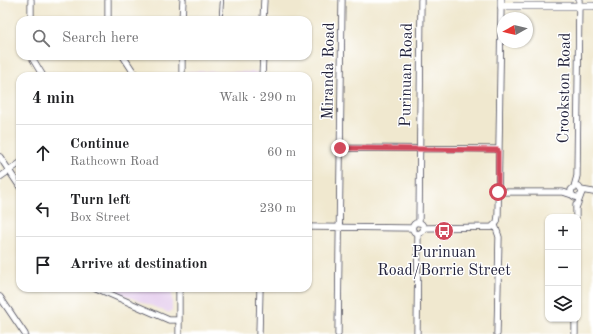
<!DOCTYPE html>
<meta charset="utf-8">
<style>
body{margin:0;font-family:"Old Standard TT",serif;background:#f6f6f6;color:#202124}
.controls{position:absolute;right:12px;bottom:12px;display:grid;overflow:hidden;border-radius:8px;box-shadow:0 1px 3px #0004}
.controls button{width:36px;height:36px;display:grid;place-items:center;padding:0;border:0;border-bottom:1px solid #e0e0e0;background:#fff;color:#202124;font:20px sans-serif}
.compass{position:absolute;left:497px;top:12px;width:36px;height:36px;border-radius:50%;background:#fff;box-shadow:0 1px 3px #0004;rotate:262deg}
.stop{position:absolute;width:12px;height:12px;margin:-9px;border:3px solid #d1495b;border-radius:50%;background:#fff}
.stop.end{background:#d1495b;border-color:#fff;box-shadow:0 1px 4px #0008}
.list{margin:0;padding:0;list-style:none}
h2{display:flex;justify-content:space-between;align-items:center;height:52px;margin:0;padding:0 16px;font-size:17px}
h2 small{font-size:13px;font-weight:400;color:#757577}
.list li{display:grid;grid-template-columns:26px 1fr auto;gap:12px;align-items:center;box-sizing:border-box;height:56px;padding:0 16px;border-top:1px solid #e0e0e0}
.list b{display:block;font-size:15px;white-space:nowrap}
.list p{margin:0;font-size:13px;white-space:nowrap;color:#757577}
.list em{font-size:13px;font-style:normal;color:#757577}
.icon{flex:none;width:22px;height:22px;fill:none;stroke:currentColor;stroke-width:2;stroke-linecap:round;stroke-linejoin:round}
.map{position:relative;flex:none;width:593px;height:334px;overflow:hidden}
.search{position:absolute;background:#fff;box-shadow:0 1px 3px #0004;left:16px;top:16px;width:296px;height:44px;display:flex;align-items:center;gap:10px;box-sizing:border-box;padding:0 14px;border-radius:12px;color:#757577;font-size:15px}
.panel{position:absolute;background:#fff;box-shadow:0 1px 3px #0004;left:16px;top:72px;width:296px;height:220px;border-radius:12px}
.map>svg:first-child{display:block}
</style>
<div class="map">
<svg width="593" height="334" viewBox="0 0 593 334">
<rect width="100%" height="100%" fill="#fff"/>
<filter id="ink" filterUnits="userSpaceOnUse"><feTurbulence type="fractalNoise" baseFrequency=".025" numOctaves="2"/><feDisplacementMap in="SourceGraphic" scale="8" xChannelSelector="R" yChannelSelector="G"/><feConvolveMatrix kernelMatrix="1 2 1 2 8 2 1 2 1" color-interpolation-filters="sRGB"/></filter>
<filter id="wash" filterUnits="userSpaceOnUse"><feTurbulence type="fractalNoise" baseFrequency=".012" numOctaves="4" result="noise"/><feDisplacementMap in="SourceGraphic" scale="16" xChannelSelector="R" yChannelSelector="G"/><feGaussianBlur stdDeviation="0.9" result="paint"/><feColorMatrix in="noise" values="0 0 0 0 0 0 0 0 0 0 0 0 0 0 0 0 0 1.4 0 .05"/><feComposite in="paint" operator="in"/></filter>
<g filter="url(#wash)">
<rect width="100%" height="100%" fill="#f0e8cf"/>
<path fill="#e7d2ef" d="M188,71L258,72V76H188Z
M119,288H172V310L169,313L117,292Z"/>
</g>
<g filter="url(#ink)">
<g fill="none" stroke-linecap="round" stroke-linejoin="round">
<g stroke="#414051" stroke-width="4">
<path id="service" d="M221,14L222,0"/>
</g>
<g stroke="#414051" stroke-width="7">
<path id="minor" d="M31,20V0
M108,20V0
M182,20L183,0
M263,20L264,0
M31,56L43,76
M123,56L136,76
M182,76V56
M262,76L263,56
M341,148L498,149
M0,157L20,187
M0,177L20,163
M574,187L577,176L579,0
M581,190L593,192
M498,192H563L572,195
M576,205V217
M576,208L582,192L579,187H574L571,190L572,195L575,197H578
M412.5 228a5.5 5.5 0 1 1 11 0a5.5 5.5 0 1 1-11 0Z
M419,223L421,0
M495,225L499,237L497,334
M308,227L412,228
M492,227L497,222L498,216L501,6
M424,228L492,227
M96,288L169,320H178
M179,288V334
M0,297L25,334
M259,334L260,288
M338,334L342,0
M417,334L418,234
M575,334V319"/>
</g>
<g stroke="#414051" stroke-width="8">
<path id="tertiary" d="M501,0V6H593"/>
</g>
<use href="#service" stroke="#fff" stroke-width="2.5"/>
<use href="#minor" stroke="#fff" stroke-width="5.5"/>
<use href="#tertiary" stroke="#fff" stroke-width="7"/>
</g>
</g>
<g fill="none" stroke-linecap="round" stroke-linejoin="round" filter="url(#ink)">
<path stroke="#d1495b" stroke-width="5" d="M340,148L498,150V192"/>
</g>
<defs>
<g id="bus-disc" transform="scale(1)"><circle r="9.5" fill="#d1495b" stroke="#fff"/><path d="M-5-6H5V4H4V6H2V4H-2V6H-4V4H-5ZM-3.5-4V0h7V-4ZM-3.5 1.2v1.5H-2V1.2ZM2 1.2v1.5H3.5V1.2Z" fill="#fff"/></g>
</defs>
<g fill-rule="evenodd">
<use href="#bus-disc" x="444" y="231"/>
</g>
<g text-anchor="middle" dominant-baseline="central" stroke-width="3" stroke-linejoin="round" paint-order="stroke">
<g font-size="16" fill="#22223b" stroke="#fff">
<text transform="translate(329 71) rotate(-89)">Miranda Road</text>
<text transform="translate(407 75) rotate(-89)">Purinuan Road</text>
<text transform="translate(565 88) rotate(-89)">Crookston Road</text>
</g>
<g font-size="16" fill="#22223b" stroke="#fff">
<text x="444" y="253">Purinuan<tspan x="444" dy="18">Road/Borrie Street</tspan></text>
</g>
</g>
</svg>
<div class="controls">
<button>+</button>
<button>−</button>
<button><svg class="icon" aria-label="layers" viewBox="0 0 24 24"><path d="M12 4l9 5-9 5-9-5zM3 14l9 5 9-5"/></svg></button>
</div>
<svg class="compass" viewBox="-18 -18 36 36"><path d="M0-13l5 13h-10z" fill="#e53935"/><path d="M0 13l5-13h-10z" fill="#757577"/></svg>
<div class="stop" style="left:498px;top:192px"></div>
<div class="stop end" style="left:340px;top:148px"></div>
<div class="search"><svg class="icon" aria-label="search" viewBox="0 0 24 24"><circle cx="10" cy="10" r="6"/><path d="M15 15l6 6"/></svg>Search here</div>
<section class="panel">
<h2>4 min<small>Walk · 290 m</small></h2>
<ul class="list">
<li><svg class="icon" aria-label="ahead" viewBox="0 0 24 24"><path d="M12 20V5M6 11l6-6 6 6"/></svg><div><b>Continue</b><p>Rathcown Road</p></div><em>60 m</em></li>
<li><svg class="icon" aria-label="left" viewBox="0 0 24 24"><path d="M17 20v-9H6M10 6l-5 5 5 5"/></svg><div><b>Turn left</b><p>Box Street</p></div><em>230 m</em></li>
<li><svg class="icon" aria-label="arrive" viewBox="0 0 24 24"><path d="M6 21V4h12l-3 4 3 4H6"/></svg><div><b>Arrive at destination</b></div></li>
</ul>
</section>
</div>
